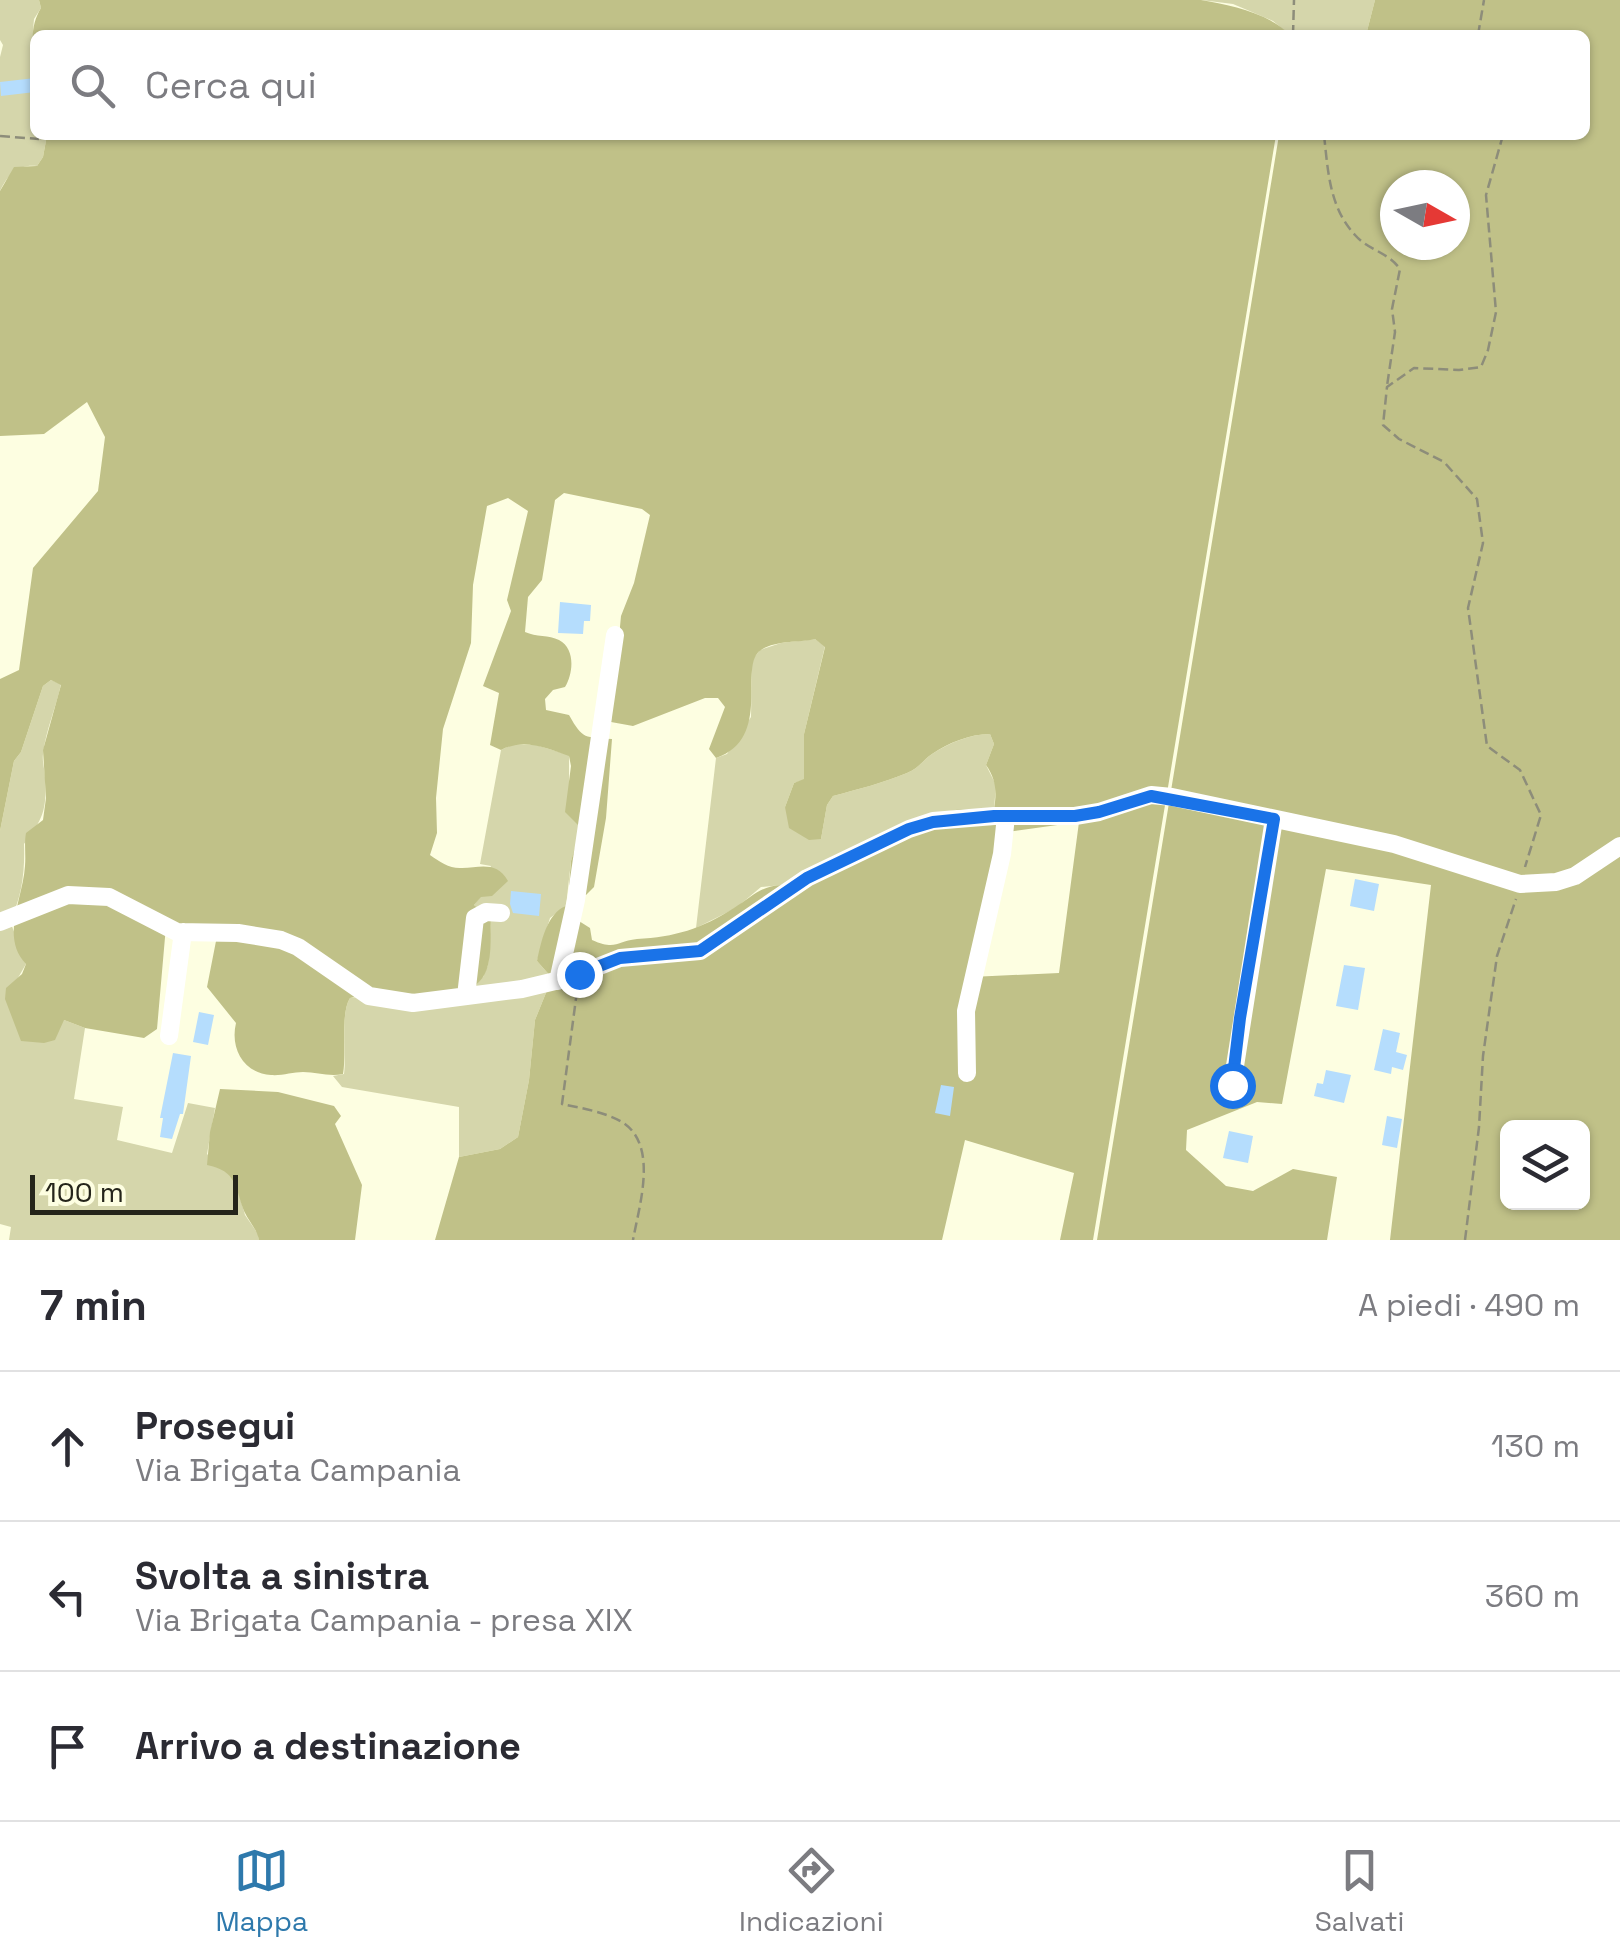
<!DOCTYPE html>
<html lang="it">
<meta charset="utf-8">
<style>
body{margin:0;font-family:"Space Grotesk",sans-serif;background:#f2f2f3;color:#2b2b33}
.controls{position:absolute;right:30px;bottom:30px;display:grid;overflow:hidden;border-radius:15px;box-shadow:0 2px 8px #0004}
.controls button{width:90px;height:90px;display:grid;place-items:center;padding:0;border:0;border-bottom:2px solid #e1e1e2;background:#fff;color:#2b2b33;font:50px sans-serif}
.compass{position:absolute;left:1380px;top:170px;width:90px;height:90px;border-radius:50%;background:#fff;box-shadow:0 2px 8px #0004;rotate:99deg}
.scale{position:absolute;left:30px;bottom:25px;width:208px;box-sizing:border-box;padding-left:10px;border:5px solid #25251b;border-top:0;font-size:28px;line-height:35px;white-space:nowrap;color:#25251b;-webkit-text-stroke:8px #fdfee1;paint-order:stroke}
.stop{position:absolute;width:30px;height:30px;margin:-22px;border:8px solid #1a73e8;border-radius:50%;background:#fff}
.stop.end{background:#1a73e8;border-color:#fff;box-shadow:0 2px 10px #0008}
.list{margin:0;padding:0;list-style:none}
h2{display:flex;justify-content:space-between;align-items:center;height:130px;margin:0;padding:0 40px;font-size:42px}
h2 small{font-size:32px;font-weight:400;color:#7c7c81}
.list li{display:grid;grid-template-columns:65px 1fr auto;gap:30px;align-items:center;box-sizing:border-box;height:150px;padding:0 40px;border-top:2px solid #e1e1e2}
.list b{display:block;font-size:38px;white-space:nowrap}
.list p{margin:0;font-size:32px;white-space:nowrap;color:#7c7c81}
.list em{font-size:32px;font-style:normal;color:#7c7c81}
.icon{flex:none;width:55px;height:55px;fill:none;stroke:currentColor;stroke-width:2;stroke-linecap:round;stroke-linejoin:round}
.map{position:relative;flex:none;width:1620px;height:1240px;overflow:hidden}
.search{position:absolute;background:#fff;box-shadow:0 2px 8px #0004;left:30px;right:30px;top:30px;height:110px;display:flex;align-items:center;gap:25px;box-sizing:border-box;padding:0 35px;border-radius:15px;color:#7c7c81;font-size:38px}
.sheet{height:580px;background:#fff}
nav{display:flex;justify-content:space-around;align-items:center;box-sizing:border-box;height:140px;border-top:2px solid #e1e1e2;background:#fff;font-size:28px;color:#7c7c81}
nav a{display:grid;justify-items:center;gap:5px}
nav .on{color:#2e79ac}
.map>svg:first-child{display:block}
</style>
<div class="map">
<svg width="1620" height="1240" viewBox="0 0 1620 1240">
<rect width="100%" height="100%" fill="#fdfee1"/>
<path fill="#d5d6ab" d="M0,0H39L41,8L34,19L33,30L35,135H47L43,157L37,166C18,164 8,174 0,191V57L3,45L0,40Z
M1201,0H1375L1366,35H1290L1273,21L1233,4Z
M815,639L825,646L804,734V780L794,783L785,807L821,839L827,805L833,796C859,789 883,783 907,773C918,769 923,760 932,754C949,743 970,734 990,734L994,744L986,765L996,785L994,809L782,885L761,887L736,908L696,928L716,758L727,754L751,717L752,660L760,650L781,643Z
M51,680L61,684C56,708 46,729 43,754C42,763 45,770 45,778C47,810 43,819 24,844C25,872 22,896 10,921L26,964L15,983L64,1020L85,1028L74,1099L123,1107L117,1140L172,1153L188,1103L215,1108L207,1154L235,1180L245,1215L258,1234L259,1240H9L11,1227L0,1224V831L14,761L21,752L43,686Z
M511,745H536L569,755V789L582,828L571,861L566,906L550,918L537,961L552,978L535,1020L529,1080L518,1137L500,1149L459,1157V1107L342,1087L333,1076L344,1074C347,1052 340,1014 350,998L483,977L488,965L491,919L474,905L481,896L491,866L480,864L501,750Z"/>
<path fill="#c0c188" fill-rule="evenodd" d="M39,0H1201C1230,5 1269,13 1290,35H35V55C31,38 32,23 41,8Z
M1375,0H1620V1240H1390L1431,885L1326,869L1282,1104L1257,1102L1187,1130L1186,1150L1226,1186L1253,1191L1293,1169L1337,1177L1327,1240H1097L1279,135H1585V35H1366ZM1395,185H1455V245H1395ZM1508,1128H1582V1202H1508Z
M47,135H1276L1093,1240H1060L1074,1173L965,1140L942,1240H435L459,1157L500,1149L518,1137L529,1080L535,1020L552,978L537,961C541,942 547,913 566,906L571,916L590,928L592,940C617,951 616,941 637,939C675,937 701,929 734,908C752,897 760,886 782,885L929,815L961,809H994C997,792 996,779 986,765L994,744L990,734C970,734 948,743 932,754C923,760 918,769 907,773C883,783 859,789 833,796L827,805L821,839L809,840L789,828L785,807L794,783L804,779V734L825,647L815,639C798,643 776,640 761,650C737,665 774,738 716,758L709,749L725,707L718,698H705L633,726L611,722L621,616L634,583L650,515L642,509L564,493L555,500L542,580L528,597L525,632C536,637 549,635 559,640C576,649 573,674 565,687L553,690L545,699L546,710L569,715C583,740 585,737 612,739L606,818L594,887L586,895L576,893L569,885L571,861L581,828L565,812L571,766L569,756C547,748 524,738 501,750L490,745L499,693L483,686L511,611L507,600L528,511L508,498L487,506L473,585L471,643L443,729L436,798L437,833L430,855C440,862 450,869 462,868C481,867 497,861 508,881L492,896L481,897L474,905L491,918C490,933 492,950 488,965C477,1012 396,997 362,995L350,998C340,1014 347,1052 343,1074C329,1077 317,1072 303,1072C293,1072 281,1076 271,1075C243,1073 230,1048 236,1023L207,987L217,936L166,926L157,1029L144,1038L85,1028L64,1020L55,1040L44,1043L21,1041L5,999L6,988L22,974L26,964C0,937 23,899 25,866C26,854 24,844 26,833L43,820L46,798L43,750L61,685L51,680L43,686L21,752L14,761L0,831V679L19,670L33,568L98,491L105,437L87,402L44,434L0,436V191L14,167L37,166L43,157ZM1079,822L1059,973L971,977L1000,833Z
M220,1089L278,1092L334,1106L341,1116L335,1124L362,1185L355,1240H259C257,1229 249,1222 244,1211C235,1187 237,1171 207,1165L210,1132Z"/>
<path fill="#b5ddfd" d="M35,78V92L1,96L0,82Z
M560,602L591,605L590,621H584L583,634L558,633Z
M1355,879L1379,884L1374,911L1350,906Z
M511,891L541,894L539,916L513,913L510,904Z
M1344,965L1365,968L1358,1010L1336,1006Z
M199,1012L214,1015L208,1045L193,1042Z
M1383,1029L1400,1033L1396,1052L1407,1055L1403,1070L1392,1067L1391,1074L1374,1070Z
M173,1053L191,1056L183,1114H180L172,1139L160,1137L163,1118H160Z
M1326,1070L1351,1075L1344,1103L1314,1096L1317,1083L1323,1084Z
M941,1085L954,1087L950,1116L935,1113Z
M1387,1116L1402,1119L1397,1148L1382,1145Z
M1229,1131L1253,1136L1248,1163L1223,1158Z"/>
<g fill="none" stroke-linecap="round" stroke-linejoin="round">
<path stroke="#8d8d7a" stroke-width="2.5" stroke-dasharray="10 5" stroke-linecap="butt" d="M1293,35L1294,0
M1478,35L1484,0
M1324,135C1328,170 1329,207 1355,235C1368,250 1388,252 1400,269L1392,309L1395,332L1387,386
M1503,135L1486,195L1496,312L1488,350L1481,367L1459,370L1414,368L1387,387L1383,425L1399,439L1444,462L1477,499L1483,543L1468,608L1487,746L1520,770L1541,815L1525,867
M0,136L39,139
M577,991L562,1104C581,1108 605,1112 622,1122C659,1145 639,1206 633,1240
M1465,1240L1479,1127L1483,1056L1497,956L1516,899"/>
<path stroke="#fff" stroke-width="18" d="M0,922L68,895L109,897L177,932L238,933L281,940L298,947L369,996L413,1003L522,989L572,977L620,958L700,951L807,878L909,829L933,821L994,816H1075L1099,812L1151,795L1172,797L1394,844L1520,884L1556,882L1575,876L1620,846
M558,981L576,900L615,635
M466,996L475,918L486,912L501,913
M169,1036L183,932
M967,1073L966,1011L1002,854L1006,816
M1232,1085L1274,819"/>
</g>
<g fill="none" stroke-linecap="round" stroke-linejoin="round">
<path stroke="#1a73e8" stroke-width="12" d="M579,974L620,958L700,951L807,878L909,829L933,822L994,816H1075L1099,812L1151,796L1274,819L1240,1018L1232,1085"/>
</g>
</svg>
<div class="controls">
<button><svg class="icon" aria-label="layers" viewBox="0 0 24 24"><path d="M12 4l9 5-9 5-9-5zM3 14l9 5 9-5"/></svg></button>
</div>
<svg class="compass" viewBox="-18 -18 36 36"><path d="M0-13l5 13h-10z" fill="#e53935"/><path d="M0 13l5-13h-10z" fill="#7c7c81"/></svg>
<div class="scale">100 m</div>
<div class="stop" style="left:1232px;top:1085px"></div>
<div class="stop end" style="left:579px;top:974px"></div>
<div class="search"><svg class="icon" aria-label="search" viewBox="0 0 24 24"><circle cx="10" cy="10" r="6"/><path d="M15 15l6 6"/></svg>Cerca qui</div>
</div>
<section class="sheet">
<h2>7 min<small>A piedi · 490 m</small></h2>
<ul class="list">
<li><svg class="icon" aria-label="ahead" viewBox="0 0 24 24"><path d="M12 20V5M6 11l6-6 6 6"/></svg><div><b>Prosegui</b><p>Via Brigata Campania</p></div><em>130 m</em></li>
<li><svg class="icon" aria-label="left" viewBox="0 0 24 24"><path d="M17 20v-9H6M10 6l-5 5 5 5"/></svg><div><b>Svolta a sinistra</b><p>Via Brigata Campania - presa XIX</p></div><em>360 m</em></li>
<li><svg class="icon" aria-label="arrive" viewBox="0 0 24 24"><path d="M6 21V4h12l-3 4 3 4H6"/></svg><div><b>Arrivo a destinazione</b></div></li>
</ul>
</section>
<nav>
<a class="on"><svg class="icon" aria-label="map" viewBox="0 0 24 24"><path d="M3 6l6-2 6 2 6-2v14l-6 2-6-2-6 2zM9 4v14M15 6v14"/></svg>Mappa</a>
<a><svg class="icon" aria-label="directions" viewBox="0 0 24 24"><path d="M12 3l9 9-9 9-9-9zM9 14v-3h6M13 9l2 2-2 2"/></svg>Indicazioni</a>
<a><svg class="icon" aria-label="saved" viewBox="0 0 24 24"><path d="M7 4h10v16l-5-4-5 4z"/></svg>Salvati</a>
</nav>
